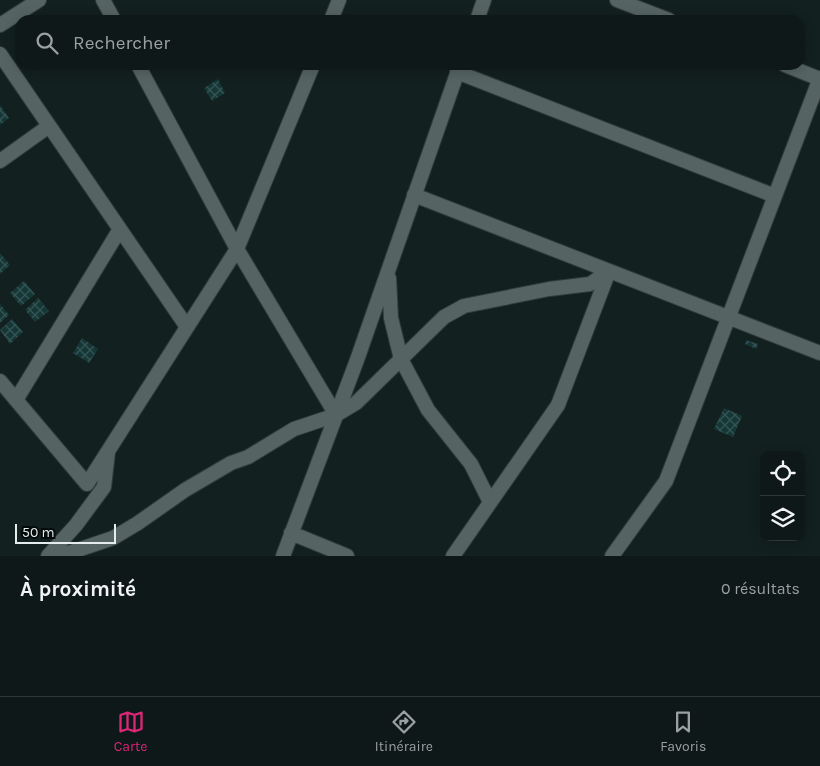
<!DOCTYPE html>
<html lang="fr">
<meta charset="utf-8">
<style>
body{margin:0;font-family:Karla,sans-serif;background:#172121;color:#f1f3f6}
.controls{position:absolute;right:15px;bottom:15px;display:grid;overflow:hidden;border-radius:10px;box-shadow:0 2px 12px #0003}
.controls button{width:45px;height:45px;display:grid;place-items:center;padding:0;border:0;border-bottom:1px solid #2e3737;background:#0e1818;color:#f1f3f6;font:25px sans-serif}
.scale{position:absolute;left:15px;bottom:12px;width:101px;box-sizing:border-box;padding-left:5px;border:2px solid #e4edec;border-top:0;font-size:14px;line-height:18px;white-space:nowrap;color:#e4edec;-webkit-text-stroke:4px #040909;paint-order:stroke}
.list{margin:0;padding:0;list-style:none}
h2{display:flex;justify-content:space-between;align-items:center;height:65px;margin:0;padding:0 20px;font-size:21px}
h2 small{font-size:16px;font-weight:400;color:#9ba0a2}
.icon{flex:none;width:28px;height:28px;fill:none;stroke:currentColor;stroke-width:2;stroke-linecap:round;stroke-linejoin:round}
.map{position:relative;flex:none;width:820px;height:556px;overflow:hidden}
.search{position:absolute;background:#0e1818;box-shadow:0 2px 12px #0003;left:15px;right:15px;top:15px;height:55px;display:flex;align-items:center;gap:12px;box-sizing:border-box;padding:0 18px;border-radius:15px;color:#9ba0a2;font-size:19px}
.sheet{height:140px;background:#0e1818}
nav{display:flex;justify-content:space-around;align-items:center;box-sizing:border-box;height:70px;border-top:1px solid #2e3737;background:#0e1818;font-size:14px;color:#9ba0a2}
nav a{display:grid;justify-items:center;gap:2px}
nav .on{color:#db2777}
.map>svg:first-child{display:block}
</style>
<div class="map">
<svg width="820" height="556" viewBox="0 0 820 556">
<defs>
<pattern id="building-cross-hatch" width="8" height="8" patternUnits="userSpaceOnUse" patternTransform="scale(1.25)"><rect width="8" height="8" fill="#153737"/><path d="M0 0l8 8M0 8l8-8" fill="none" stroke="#375454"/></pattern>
</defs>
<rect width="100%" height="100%" fill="#132020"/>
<path fill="url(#building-cross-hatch)" d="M218,79L225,93L212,101L204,88Z
M0,105L9,118L0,125Z
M0,253L10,265L0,274Z
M24,281L35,294L21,306L10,293Z
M38,298L49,311L35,322L25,310Z
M0,304L9,315L0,323Z
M12,319L23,332L10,344L0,330Z
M82,338L98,349L89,363L73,353Z
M746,340L758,344L756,349L745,344Z
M724,408L742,416L733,437L714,429Z"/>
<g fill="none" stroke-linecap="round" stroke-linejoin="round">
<g stroke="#333c3c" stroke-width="16">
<path id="street" d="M103,0L114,20
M617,0L669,20
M331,20L339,0
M477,20L484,0
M0,25L39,0
M0,54L187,327
M313,65L237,249L336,415
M785,65L820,79
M457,72L775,196
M0,161L49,126
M414,195L820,353
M389,278L391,318L401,359L428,410L471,464L490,502
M0,381L87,484L237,249L138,65
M16,400L120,229
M291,533L347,556
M48,556L76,525L104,487L108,452
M60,556L113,538L138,523L185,490L231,463L248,457L294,429L336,415L356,403L444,317L464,306L549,289L590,284L609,271
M283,556L357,360L460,65
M453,556L558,405L609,271
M612,556L666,481L820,78"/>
</g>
<use href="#street" stroke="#556463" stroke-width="14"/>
</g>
</svg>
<div class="controls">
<button><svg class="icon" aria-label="locate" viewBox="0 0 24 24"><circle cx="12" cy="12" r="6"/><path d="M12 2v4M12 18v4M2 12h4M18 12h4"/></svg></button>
<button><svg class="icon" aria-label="layers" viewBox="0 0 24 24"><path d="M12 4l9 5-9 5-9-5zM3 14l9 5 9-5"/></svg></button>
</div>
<div class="scale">50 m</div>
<div class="search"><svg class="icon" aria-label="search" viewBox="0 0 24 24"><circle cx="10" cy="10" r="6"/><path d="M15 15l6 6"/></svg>Rechercher</div>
</div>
<section class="sheet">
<h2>À proximité<small>0 résultats</small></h2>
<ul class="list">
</ul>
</section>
<nav>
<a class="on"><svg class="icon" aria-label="map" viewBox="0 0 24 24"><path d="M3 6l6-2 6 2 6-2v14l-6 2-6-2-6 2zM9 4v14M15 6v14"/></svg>Carte</a>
<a><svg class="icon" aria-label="directions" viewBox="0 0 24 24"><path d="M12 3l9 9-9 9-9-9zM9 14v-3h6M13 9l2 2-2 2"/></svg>Itinéraire</a>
<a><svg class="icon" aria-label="saved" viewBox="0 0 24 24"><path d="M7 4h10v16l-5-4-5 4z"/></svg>Favoris</a>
</nav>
